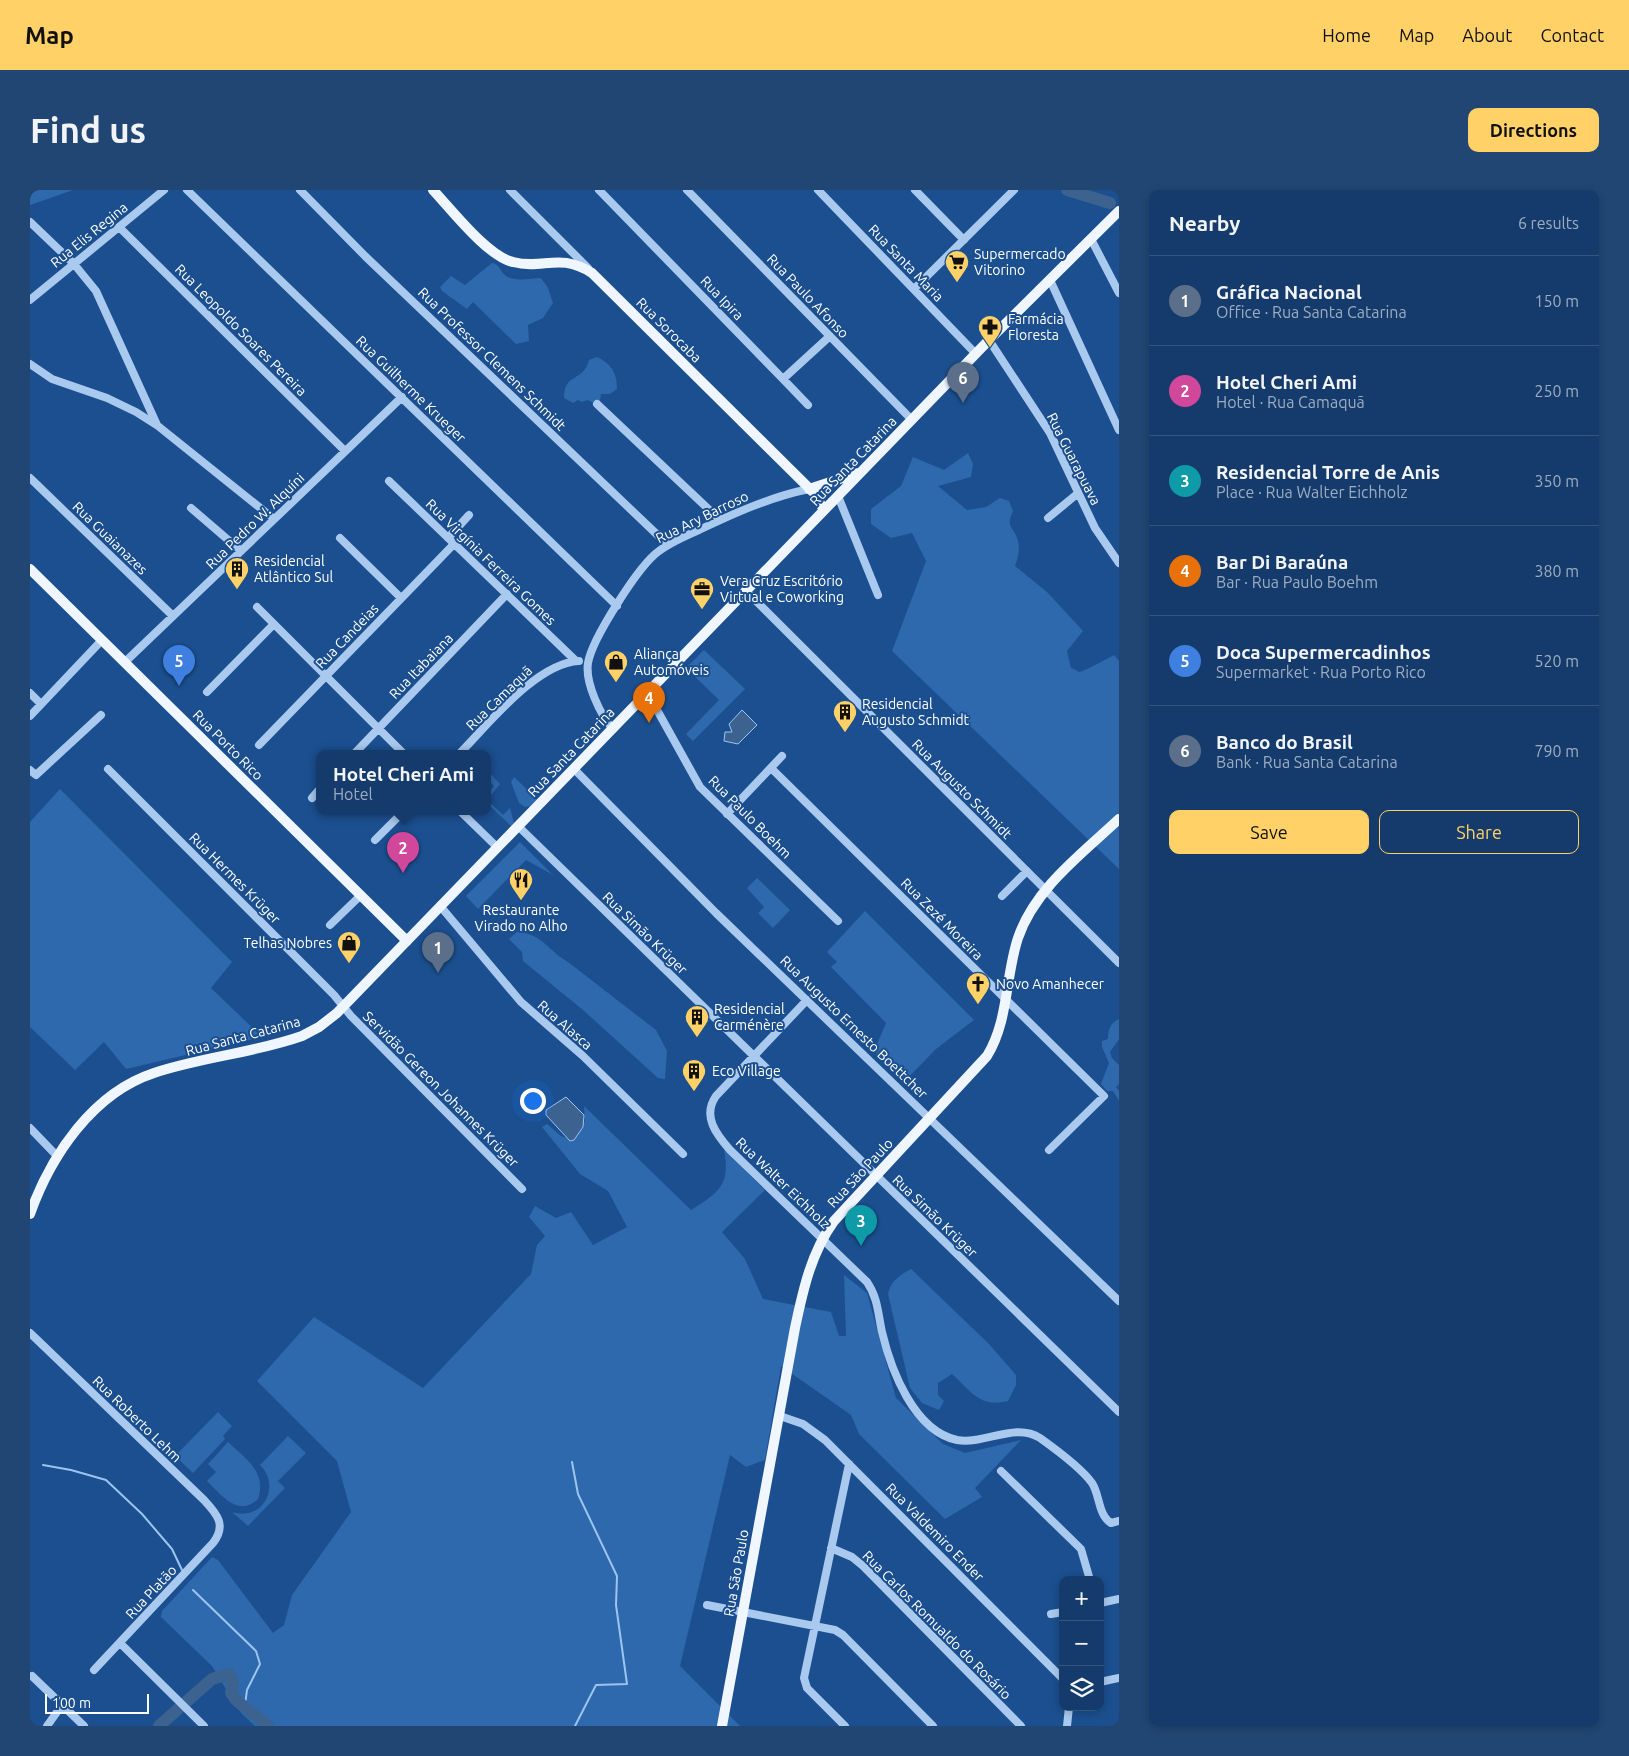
<!DOCTYPE html>
<meta charset="utf-8">
<style>
body{margin:0;font-family:Ubuntu,sans-serif;background:#214673;color:#f1f3f6}
.controls{position:absolute;right:15px;bottom:15px;display:grid;overflow:hidden;border-radius:10px;box-shadow:0 2px 8px #0003}
.controls button{width:45px;height:45px;display:grid;place-items:center;padding:0;border:0;border-bottom:1px solid #33557e;background:#143b6b;color:#f1f3f6;font:25px sans-serif}
.scale{position:absolute;left:15px;bottom:12px;width:104px;box-sizing:border-box;padding-left:5px;border:2px solid #fff;border-top:0;font-size:14px;line-height:18px;white-space:nowrap;color:#fff;-webkit-text-stroke:4px #1b4f8f;paint-order:stroke}
.you{position:absolute;left:502px;top:910px;width:18px;height:18px;margin:-12px;border:4px solid #fff;border-radius:50%;background:#1a73e8;box-shadow:0 0 0 8px #1a73e833}
.badge{display:grid;place-items:center;width:32px;height:32px;border-radius:50%;background:#ffd166;color:#fff;font-size:16px;font-weight:700}
.pin{position:absolute;translate:-50% -41px;filter:drop-shadow(0 1px 2px #0008)}
.pin::after{content:'';position:absolute;top:26px;width:18px;height:15px;background:inherit;clip-path:polygon(0 0,100% 0,50% 100%)}
.popup{position:absolute;left:286px;top:560px;width:175px;height:65px;box-sizing:border-box;display:grid;place-content:center;border-radius:10px;background:#143b6b;filter:drop-shadow(0 1px 4px #0005);font-size:16px;white-space:nowrap;color:#9dadc1}
.popup b{font-size:19px;color:#f1f3f6}
.popup::after{content:'';position:absolute;left:50%;top:100%;margin-left:-10px;border:10px solid transparent;border-top-color:#143b6b}
.list{margin:0;padding:0;list-style:none}
h2{display:flex;justify-content:space-between;align-items:center;height:65px;margin:0;padding:0 20px;font-size:21px}
h2 small{font-size:16px;font-weight:400;color:#9dadc1}
.list li{display:grid;grid-template-columns:32px 1fr auto;gap:15px;align-items:center;box-sizing:border-box;height:90px;padding:0 20px;border-top:1px solid #33557e}
.list b{display:block;font-size:19px;white-space:nowrap}
.list p{margin:0;font-size:16px;white-space:nowrap;color:#9dadc1}
.list em{font-size:16px;font-style:normal;color:#9dadc1}
.actions{display:flex;gap:10px;padding:15px 20px}
.actions a{flex:1;padding:11px 0;border:1px solid #ffd166;border-radius:10px;text-align:center;font-size:18px;color:#ffd166}
.actions .main{background:#ffd166;color:#111}
.icon{flex:none;width:28px;height:28px;fill:none;stroke:currentColor;stroke-width:2;stroke-linecap:round;stroke-linejoin:round}
.map{position:relative;flex:none;width:1089px;height:1536px;overflow:hidden;border-radius:10px}
header{display:flex;align-items:center;gap:30px;box-sizing:border-box;height:70px;padding:0 25px;background:#ffd166;color:#111}
header strong{font-size:24px}
nav{display:flex;gap:28px;margin-inline-start:auto;font-size:18px}
.intro{display:flex;align-items:center;justify-content:space-between;box-sizing:border-box;height:120px;padding:0 30px}
h1{margin:0;font-size:35px}
.button{padding:12px 22px;border-radius:10px;background:#ffd166;color:#111;font-size:18px;font-weight:700}
main{display:flex;gap:30px;padding:0 30px}
aside{flex:1;background:#143b6b;border-radius:10px;box-shadow:0 2px 8px #0003}
.map>svg:first-child{display:block}
</style>
<header>
<strong>Map</strong>
<nav><a>Home</a><a>Map</a><a>About</a><a>Contact</a></nav>
</header>
<div class="intro"><h1>Find us</h1><a class="button">Directions</a></div>
<main>
<div class="map">
<svg width="1089" height="1536" viewBox="0 0 1089 1536">
<rect width="100%" height="100%" fill="#1b4f8f"/>
<path fill="#2e69ad" d="M0,0H43L0,15Z
M462,73C470,75 469,79 474,84C482,93 500,88 511,88L518,98L523,113L513,128L498,135L499,151L486,154L443,112L437,119L412,101L410,97L421,86L435,95Z
M567,167C581,174 587,182 587,199L580,204H571L570,211L564,213L557,210L552,212L548,210L543,213L534,208C534,182 553,193 559,170Z
M938,263L943,274L941,287L908,296L937,320L956,317L970,308L979,311L983,321C975,339 984,336 988,351C990,359 988,368 985,376L1017,402L1053,441L1037,461L1041,478C1042,478 1048,481 1049,482C1053,482 1078,468 1084,465L1089,471V679L862,461L896,371L882,343L861,348L841,334V319L871,296L883,267L914,280Z
M674,460L715,499L663,551L656,544L689,510L656,478Z
M457,580L470,594L457,610L473,625L480,618L484,633L481,636L457,613V604L464,596L457,588Z
M484,587L507,609L500,616L495,617L489,613L481,592Z
M30,599L202,772L181,798L232,847L96,879L74,852L45,880L0,837V632Z
M490,652L523,685L496,670L448,719L436,706Z
M727,688L760,720L743,738L728,723L734,717L717,698Z
M835,721L944,830L906,859L873,893L844,861L856,833L801,777L807,772L797,762Z
M487,742C512,743 518,761 538,772L626,840L637,861L635,889L628,888L553,820L493,771L492,762L479,749Z
M1089,829V849L1080,862L1082,868L1089,875V894L1086,897L1089,901V911L1083,901H1077L1071,894L1079,873L1072,857V851L1078,849C1078,840 1080,833 1089,829Z
M554,916L661,1020C688,1003 701,995 694,960L735,1000L692,1042L715,1069L733,1109L801,1122L809,1146H816L814,1085L837,1103L866,1208L913,1254L935,1263L991,1250L945,1298L952,1307L915,1329L829,1244L821,1225L751,1176L735,1270L716,1277L700,1265L650,1476L710,1536H225L211,1523L207,1503L196,1499L182,1476L131,1427L132,1421L182,1367L188,1370L243,1443L254,1435L262,1405L321,1322L307,1271L227,1191L284,1127L393,1198L501,1084L507,1055L515,1046L499,1027L505,1016L526,1028L541,1022L563,1055L597,1037L578,1001L550,984L512,937L517,934L531,946L544,950L555,931Z
M881,1079L959,1154L986,1185V1195L978,1211C949,1218 941,1201 922,1184L908,1193V1205L914,1211L909,1220L892,1213L880,1198L858,1104C861,1090 869,1086 881,1079Z
M188,1222L202,1236L193,1246L195,1249L163,1283L145,1266Z
M258,1246L276,1263L248,1291L255,1298L218,1336L202,1322C234,1332 251,1295 230,1275Z
M198,1252C216,1269 237,1282 228,1309C209,1328 191,1305 177,1291L186,1282L178,1274Z"/>
<path fill="#3c6290" stroke="#9cc4f0" d="M712,520L727,535L708,554L694,551L695,542H702L699,534Z
M536,907L554,925L553,937L544,950L540,951L516,925V920Z"/>
<g fill="none" stroke-linecap="round" stroke-linejoin="round">
<path stroke="#9cc4f0" stroke-width="2" d="M542,1272L548,1304L587,1386L586,1415L597,1494L566,1495L545,1536
M13,1275L41,1280L76,1290L112,1324L142,1359L152,1380
M163,1400L226,1461L230,1474L217,1500L215,1515"/>
<path stroke="#3c6290" stroke-width="12" d="M1037,0L1080,13
M129,1536L182,1489L199,1484L203,1491L201,1503L206,1510L238,1536"/>
<path stroke="#a9c9ee" stroke-width="8" d="M157,0L587,416
M270,0L335,66L638,355
M480,0L558,78
M569,0L753,189L800,146
M657,0L882,230
M788,0L946,164
M885,0L934,50
M0,32L44,74L66,101L127,235
M89,37L315,261
M1061,49L1089,103
M1020,90L1089,240
M884,99L984,0
M0,110L134,0
M959,150L1020,243L1065,338L1089,373
M0,174L22,189L77,208L106,222L128,236L244,329
M753,189L778,215
M567,214L690,330
M0,288L143,426
M359,291L546,471
M808,306L848,405
M161,318L211,361
M1018,328L1047,304
M310,348L371,408
M418,348L439,325
M716,401L1089,773
M227,417L374,564
M95,472L372,207
M177,502L244,434
M617,502L670,597L808,731
M0,503L11,514
M0,526L72,450
M583,539C570,525 555,492 558,473C562,449 609,375 629,361C641,352 655,346 669,340C705,323 740,307 779,299
M229,555L424,354
M324,564L477,404
M429,564C458,535 506,473 549,471
M741,578L1074,906L1019,960
M78,579L304,805L321,826L492,999
M544,579L686,723L1089,1111
M0,580L6,585L71,525
M282,608L289,600
M431,622L468,658
M697,624L752,566
M489,637L1089,1222
M345,650L373,622
M972,706L997,681
M411,717L491,812L553,866L653,964
M300,735L331,705
M777,810L686,906C672,926 686,944 700,960L837,1092C848,1108 848,1124 852,1142C861,1180 884,1241 927,1250C954,1255 985,1232 1010,1248C1024,1258 1052,1279 1062,1293C1070,1305 1068,1325 1081,1333L1089,1331
M0,938L28,967
M0,1143L174,1310C187,1324 197,1335 183,1353L64,1480
M750,1226L773,1234L795,1250L1033,1489
M971,1281L1051,1359L1060,1390
M801,1358L822,1367L833,1376L991,1536
M1070,1413L1089,1409
M677,1415L805,1440L813,1445L903,1536
M1021,1424L1033,1422
M90,1453L174,1536
M2,1486L54,1536
M1070,1492L1089,1488
M17,1536L32,1515
M815,1536L777,1498L774,1488L819,1274
M1037,1536L1039,1517"/>
<path stroke="#f0f6ff" stroke-width="10" d="M403,0C421,19 458,67 483,72C514,80 529,62 562,83L784,303L794,320
M779,299L828,283
M0,379L377,751
M0,1024C21,965 63,903 124,883C172,867 224,863 272,846L289,837L307,823L959,150L1089,21
M692,1536L765,1138C773,1100 781,1063 804,1031L957,866C979,830 975,787 988,748C1005,698 1052,664 1089,629"/>
</g>
<defs>
<g id="supermarket-pin" transform="scale(1.25)"><path d="M0 17L-7.5 6A9.5 9.5 0 1 1 7.5 6Z" fill="#ffd166" stroke="#1b4f8f"/><path d="M-6-5.5h2.5l.6 2H6L4.5 2H-2.5L-4.4-4H-6ZM-1.5 3.2a1.3 1.3 0 1 0 .1 0ZM3 3.2a1.3 1.3 0 1 0 .1 0Z" fill="#111"/></g>
<g id="pharmacy-pin" transform="scale(1.25)"><path d="M0 17L-7.5 6A9.5 9.5 0 1 1 7.5 6Z" fill="#ffd166" stroke="#1b4f8f"/><path d="M-2-6h4v4h4v4h-4v4h-4v-4h-4v-4h4Z" fill="#111"/></g>
<g id="building-pin" transform="scale(1.25)"><path d="M0 17L-7.5 6A9.5 9.5 0 1 1 7.5 6Z" fill="#ffd166" stroke="#1b4f8f"/><path d="M-4-6H4V6H1V3H-1V6H-4ZM-2.5-4.3h1.7v1.8h-1.7ZM.8-4.3h1.7v1.8H.8ZM-2.5-1h1.7V.8h-1.7ZM.8-1h1.7V.8H.8Z" fill="#111"/></g>
<g id="office-pin" transform="scale(1.25)"><path d="M0 17L-7.5 6A9.5 9.5 0 1 1 7.5 6Z" fill="#ffd166" stroke="#1b4f8f"/><path d="M-6-3h4V-5.5h4V-3h4V5H-6ZM-1-4.5V-3h2v-1.5ZM-6 0V1H6V0Z" fill="#111"/></g>
<g id="shop-pin" transform="scale(1.25)"><path d="M0 17L-7.5 6A9.5 9.5 0 1 1 7.5 6Z" fill="#ffd166" stroke="#1b4f8f"/><path d="M-5-2.5h2.3a2.7 3.5 0 0 1 5.4 0H5L5.5 6h-11ZM-1.5-2.5h3a1.5 2.3 0 0 0-3 0Z" fill="#111"/></g>
<g id="restaurant-pin" transform="scale(1.25)"><path d="M0 17L-7.5 6A9.5 9.5 0 1 1 7.5 6Z" fill="#ffd166" stroke="#1b4f8f"/><path d="M-5-6h1v4h1v-4h1v4h1v-4h1v5L-1.5 .5V6h-2V.5L-5-1ZM5-6V6H3V1.5H1.5Q1.5-4 5-6Z" fill="#111"/></g>
<g id="church-pin" transform="scale(1.25)"><path d="M0 17L-7.5 6A9.5 9.5 0 1 1 7.5 6Z" fill="#ffd166" stroke="#1b4f8f"/><path d="M-1.2-6h2.4v3.5h3.3v2.4h-3.3V6h-2.4V-.1h-3.3v-2.4h3.3Z" fill="#111"/></g>
</defs>
<g fill-rule="evenodd">
<use href="#supermarket-pin" x="927" y="72"/>
<use href="#pharmacy-pin" x="960" y="137"/>
<use href="#building-pin" x="207" y="379"/>
<use href="#office-pin" x="672" y="399"/>
<use href="#shop-pin" x="586" y="472"/>
<use href="#building-pin" x="815" y="522"/>
<use href="#restaurant-pin" x="491" y="690"/>
<use href="#shop-pin" x="319" y="753"/>
<use href="#church-pin" x="948" y="794"/>
<use href="#building-pin" x="667" y="827"/>
<use href="#building-pin" x="664" y="881"/>
</g>
<g text-anchor="middle" dominant-baseline="central" stroke-width="4" stroke-linejoin="round" paint-order="stroke">
<g font-size="14" fill="#fff" stroke="#1b4f8f">
<text transform="translate(59 45) rotate(-39)">Rua Elis Regina</text>
<text transform="translate(876 73) rotate(46)">Rua Santa Maria</text>
<text transform="translate(778 106) rotate(46)">Rua Paulo Afonso</text>
<text transform="translate(692 108) rotate(46)">Rua Ipira</text>
<text transform="translate(211 140) rotate(45)">Rua Leopoldo Soares Pereira</text>
<text transform="translate(639 140) rotate(45)">Rua Sorocaba</text>
<text transform="translate(462 169) rotate(44)">Rua Professor Clemens Schmidt</text>
<text transform="translate(381 199) rotate(44)">Rua Guilherme Krueger</text>
<text transform="translate(1044 269) rotate(63)">Rua Guarapuava</text>
<text transform="translate(823 271) rotate(-46)">Rua Santa Catarina</text>
<text transform="translate(672 327) rotate(-26)">Rua Ary Barroso</text>
<text transform="translate(225 331) rotate(-44)">Rua Pedro W. Alquíni</text>
<text transform="translate(80 348) rotate(44)">Rua Guaianazes</text>
<text transform="translate(461 372) rotate(44)">Rua Virgínia Ferreira Gomes</text>
<text transform="translate(317 446) rotate(-46)">Rua Candeias</text>
<text transform="translate(391 476) rotate(-46)">Rua Itabaiana</text>
<text transform="translate(469 508) rotate(-44)">Rua Camaquã</text>
<text transform="translate(198 555) rotate(45)">Rua Porto Rico</text>
<text transform="translate(541 562) rotate(-46)">Rua Santa Catarina</text>
<text transform="translate(932 599) rotate(45)">Rua Augusto Schmidt</text>
<text transform="translate(720 627) rotate(45)">Rua Paulo Boehm</text>
<text transform="translate(205 688) rotate(45)">Rua Hermes Krüger</text>
<text transform="translate(912 729) rotate(45)">Rua Zezé Moreira</text>
<text transform="translate(615 743) rotate(44)">Rua Simão Krüger</text>
<text transform="translate(535 835) rotate(41)">Rua Alasca</text>
<text transform="translate(824 837) rotate(44)">Rua Augusto Ernesto Boettcher</text>
<text transform="translate(213 846) rotate(-15)">Rua Santa Catarina</text>
<text transform="translate(411 899) rotate(45)">Servidão Gereon Johannes Krüger</text>
<text transform="translate(830 983) rotate(-47)">Rua São Paulo</text>
<text transform="translate(753 993) rotate(44)">Rua Walter Eichholz</text>
<text transform="translate(905 1026) rotate(44)">Rua Simão Krüger</text>
<text transform="translate(107 1229) rotate(44)">Rua Roberto Lehm</text>
<text transform="translate(905 1342) rotate(45)">Rua Valdemiro Ender</text>
<text transform="translate(706 1383) rotate(-80)">Rua São Paulo</text>
<text transform="translate(121 1402) rotate(-47)">Rua Platão</text>
<text transform="translate(907 1435) rotate(45)">Rua Carlos Romualdo do Rosário</text>
</g>
<g font-size="14" fill="#fff" stroke="#1b4f8f" text-anchor="start">
<text x="944" y="64">Supermercado<tspan x="944" dy="16">Vitorino</tspan></text>
<text x="978" y="129">Farmácia<tspan x="978" dy="16">Floresta</tspan></text>
<text x="224" y="371">Residencial<tspan x="224" dy="16">Atlântico Sul</tspan></text>
<text x="690" y="391">Vera Cruz Escritório<tspan x="690" dy="16">Virtual e Coworking</tspan></text>
<text x="604" y="464">Aliança<tspan x="604" dy="16">Automóveis</tspan></text>
<text x="832" y="514">Residencial<tspan x="832" dy="16">Augusto Schmidt</tspan></text>
<text x="491" y="720" text-anchor="middle">Restaurante<tspan x="491" dy="16">Virado no Alho</tspan></text>
<text x="302" y="753" text-anchor="end">Telhas Nobres</text>
<text x="966" y="794">Novo Amanhecer</text>
<text x="684" y="819">Residencial<tspan x="684" dy="16">Carménère</tspan></text>
<text x="682" y="881">Eco Village</text>
</g>
</g>
</svg>
<div class="controls">
<button>+</button>
<button>−</button>
<button><svg class="icon" aria-label="layers" viewBox="0 0 24 24"><path d="M12 4l9 5-9 5-9-5zM3 14l9 5 9-5"/></svg></button>
</div>
<div class="scale">100 m</div>
<div class="you"></div>
<div class="pin badge" style="left:408px;top:783px;background:#5c6f8a">1</div>
<div class="pin badge" style="left:373px;top:683px;background:#d1479c">2</div>
<div class="popup"><b>Hotel Cheri Ami</b>Hotel</div>
<div class="pin badge" style="left:831px;top:1056px;background:#0f9aa8">3</div>
<div class="pin badge" style="left:619px;top:533px;background:#e8710a">4</div>
<div class="pin badge" style="left:149px;top:496px;background:#3f7fe0">5</div>
<div class="pin badge" style="left:933px;top:213px;background:#5c6f8a">6</div>
</div>
<aside>
<h2>Nearby<small>6 results</small></h2>
<ul class="list">
<li><span class="badge" style="background:#5c6f8a">1</span><div><b>Gráfica Nacional</b><p>Office · Rua Santa Catarina</p></div><em>150 m</em></li>
<li><span class="badge" style="background:#d1479c">2</span><div><b>Hotel Cheri Ami</b><p>Hotel · Rua Camaquã</p></div><em>250 m</em></li>
<li><span class="badge" style="background:#0f9aa8">3</span><div><b>Residencial Torre de Anis</b><p>Place · Rua Walter Eichholz</p></div><em>350 m</em></li>
<li><span class="badge" style="background:#e8710a">4</span><div><b>Bar Di Baraúna</b><p>Bar · Rua Paulo Boehm</p></div><em>380 m</em></li>
<li><span class="badge" style="background:#3f7fe0">5</span><div><b>Doca Supermercadinhos</b><p>Supermarket · Rua Porto Rico</p></div><em>520 m</em></li>
<li><span class="badge" style="background:#5c6f8a">6</span><div><b>Banco do Brasil</b><p>Bank · Rua Santa Catarina</p></div><em>790 m</em></li>
</ul>
<div class="actions"><a class="main">Save</a><a>Share</a></div>
</aside>
</main>
